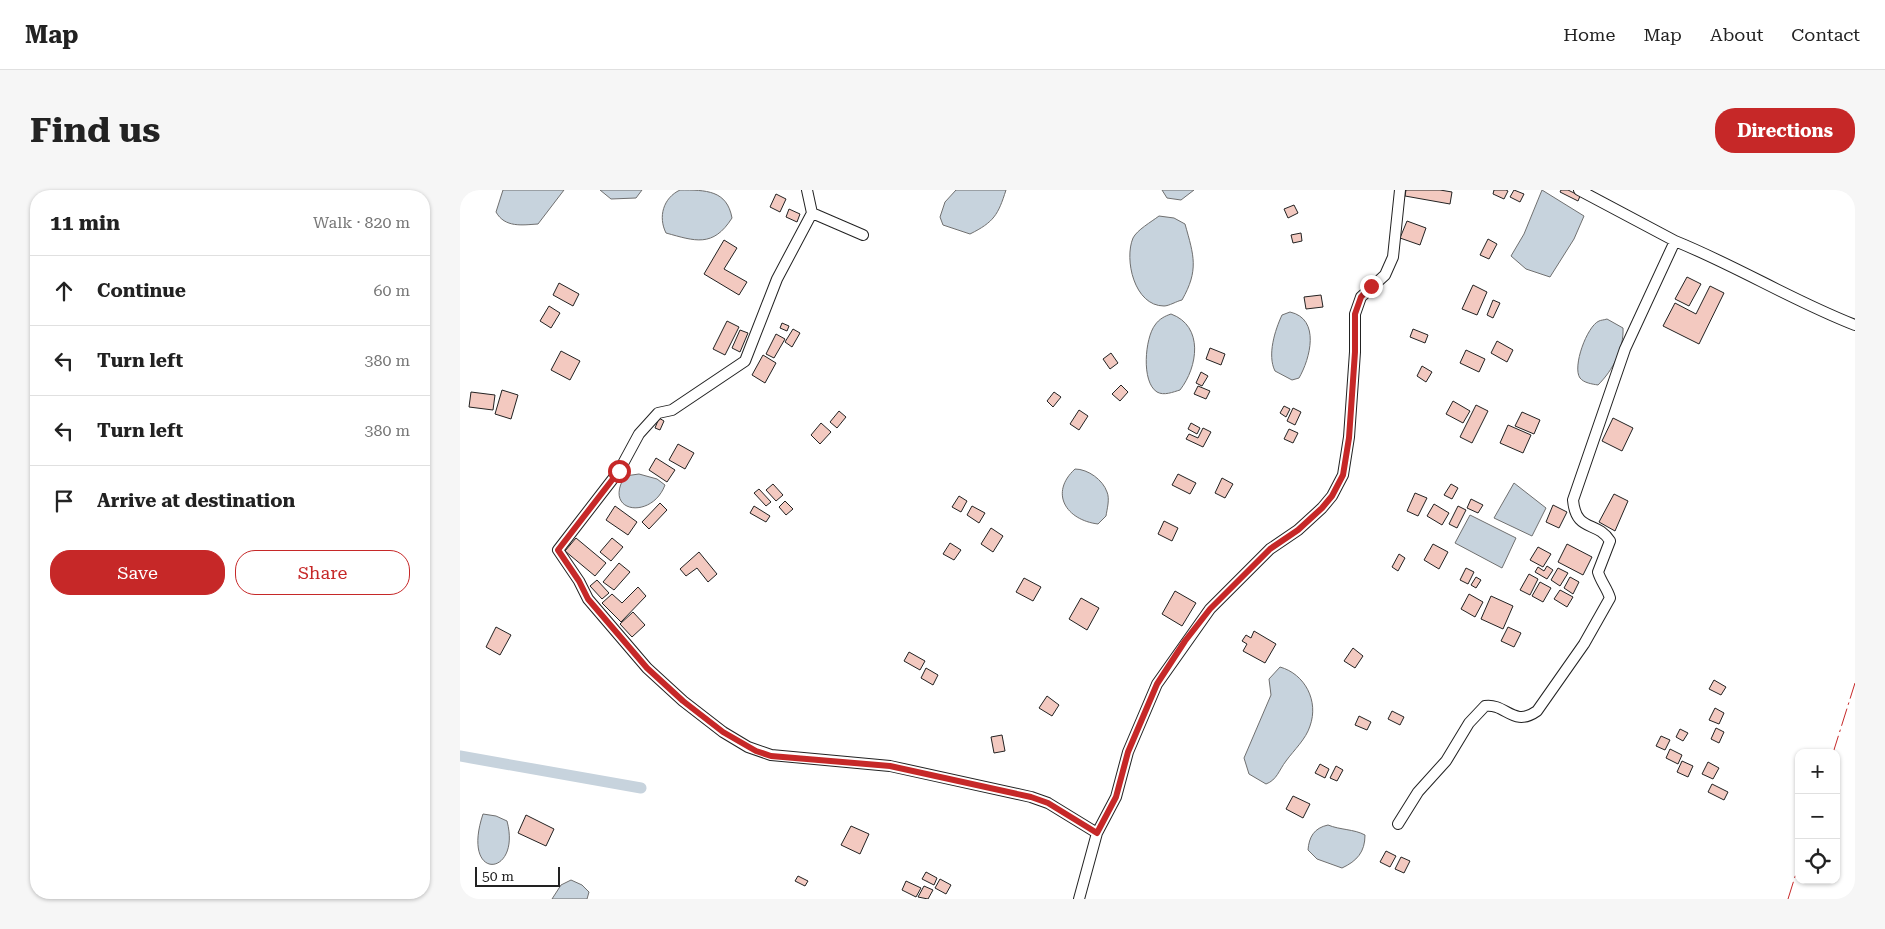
<!DOCTYPE html>
<meta charset="utf-8">
<style>
body{margin:0;font-family:"Roboto Serif",serif;background:#f6f6f6;color:#222}
.controls{position:absolute;right:15px;bottom:15px;display:grid;overflow:hidden;border-radius:10px;box-shadow:0 1px 4px #0004}
.controls button{width:45px;height:45px;display:grid;place-items:center;padding:0;border:0;border-bottom:1px solid #e0e0e0;background:#fff;color:#222;font:25px sans-serif}
.scale{position:absolute;left:15px;bottom:12px;width:85px;box-sizing:border-box;padding-left:5px;border:2px solid #222;border-top:0;font-size:14px;line-height:18px;white-space:nowrap;color:#222;-webkit-text-stroke:4px #fff;paint-order:stroke}
.stop{position:absolute;width:15px;height:15px;margin:-11px;border:4px solid #c62828;border-radius:50%;background:#fff}
.stop.end{background:#c62828;border-color:#fff;box-shadow:0 1px 5px #0008}
.list{margin:0;padding:0;list-style:none}
h2{display:flex;justify-content:space-between;align-items:center;height:65px;margin:0;padding:0 20px;font-size:21px}
h2 small{font-size:16px;font-weight:400;color:#767676}
.list li{display:grid;grid-template-columns:32px 1fr auto;gap:15px;align-items:center;box-sizing:border-box;height:70px;padding:0 20px;border-top:1px solid #e0e0e0}
.list b{display:block;font-size:19px;white-space:nowrap}
.list em{font-size:16px;font-style:normal;color:#767676}
.actions{display:flex;gap:10px;padding:15px 20px}
.actions a{flex:1;padding:11px 0;border:1px solid #c62828;border-radius:20px;text-align:center;font-size:18px;color:#c62828}
.actions .main{background:#c62828;color:#fff}
.icon{flex:none;width:28px;height:28px;fill:none;stroke:currentColor;stroke-width:2;stroke-linecap:round;stroke-linejoin:round}
.map{position:relative;flex:none;width:1395px;height:709px;overflow:hidden;border-radius:20px}
header{display:flex;align-items:center;gap:30px;box-sizing:border-box;height:70px;padding:0 25px;background:#fff;border-bottom:1px solid #e0e0e0}
header strong{font-size:24px}
nav{display:flex;gap:28px;margin-inline-start:auto;font-size:18px}
.intro{display:flex;align-items:center;justify-content:space-between;box-sizing:border-box;height:120px;padding:0 30px}
h1{margin:0;font-size:35px}
.button{padding:12px 22px;border-radius:20px;background:#c62828;color:#fff;font-size:18px;font-weight:700}
main{display:flex;gap:30px;padding:0 30px}
aside{flex:1;background:#fff;border-radius:20px;box-shadow:0 1px 4px #0004}
.map>svg:first-child{display:block}
</style>
<header>
<strong>Map</strong>
<nav><a>Home</a><a>Map</a><a>About</a><a>Contact</a></nav>
</header>
<div class="intro"><h1>Find us</h1><a class="button">Directions</a></div>
<main>
<aside>
<h2>11 min<small>Walk · 820 m</small></h2>
<ul class="list">
<li><svg class="icon" aria-label="ahead" viewBox="0 0 24 24"><path d="M12 20V5M6 11l6-6 6 6"/></svg><div><b>Continue</b></div><em>60 m</em></li>
<li><svg class="icon" aria-label="left" viewBox="0 0 24 24"><path d="M17 20v-9H6M10 6l-5 5 5 5"/></svg><div><b>Turn left</b></div><em>380 m</em></li>
<li><svg class="icon" aria-label="left" viewBox="0 0 24 24"><path d="M17 20v-9H6M10 6l-5 5 5 5"/></svg><div><b>Turn left</b></div><em>380 m</em></li>
<li><svg class="icon" aria-label="arrive" viewBox="0 0 24 24"><path d="M6 21V4h12l-3 4 3 4H6"/></svg><div><b>Arrive at destination</b></div></li>
</ul>
<div class="actions"><a class="main">Save</a><a>Share</a></div>
</aside>
<div class="map">
<svg width="1395" height="709" viewBox="0 0 1395 709">
<rect width="100%" height="100%" fill="#fff"/>
<path fill="#c7d3dd" stroke="#6f6f6f" d="M43,0H104L78,34C62,35 45,38 36,22Z
M140,0H182L176,8L151,9Z
M220,0C246,0 267,0 272,28C253,58 235,51 206,43C198,27 203,8 220,0Z
M496,0H546C538,25 534,32 510,44L483,35L480,27L485,12Z
M702,0H734L721,10L707,8Z
M1082,0L1124,26L1114,49L1090,87L1066,79L1051,66L1064,44Z
M699,26L714,28L725,34C734,66 739,80 722,110C717,111 709,116 704,116C674,116 664,69 673,48C677,40 691,32 699,26Z
M830,122C861,129 850,169 839,188L832,190L815,181C807,165 815,140 822,125Z
M711,124C744,136 738,177 720,200C713,202 704,206 697,202C681,192 685,148 695,135C699,129 705,126 711,124Z
M1147,129L1163,138C1164,159 1153,180 1138,195C1132,194 1124,193 1120,188C1112,177 1127,136 1139,131C1141,130 1144,130 1147,129Z
M615,279C628,279 643,290 647,302C650,309 647,319 646,326L638,334C606,330 589,303 615,279Z
M179,284L197,289L205,295C192,330 142,323 165,286Z
M1054,293L1086,318L1072,346L1034,328Z
M1010,325L1056,348L1042,378L995,353Z
M820,477C845,484 859,511 850,536C846,549 834,560 826,571C819,580 817,590 806,594L789,584L784,568L811,505L809,489Z
M23,624L36,626L47,631C62,687 0,693 23,624Z
M868,635C880,640 894,639 905,645C905,662 897,671 882,678L857,669L848,660C849,647 854,638 868,635Z
M111,690L122,695L129,702L127,709H92L101,695Z"/>
<g fill="none" stroke-linecap="round" stroke-linejoin="round">
<path stroke="#c7d3dd" stroke-width="11" d="M0,566L181,598"/>
</g>
<path fill="#f3c9c0" stroke="#222" d="M946,0H980L992,2L990,14L945,6Z
M1034,0H1046L1048,1L1044,9L1033,4Z
M1054,0L1064,4L1060,12L1050,7Z
M1101,0H1108L1120,6L1118,11L1100,2Z
M316,4L326,9L320,22L310,17Z
M834,15L838,23L828,28L824,19Z
M329,19L340,24L337,32L326,27Z
M947,31L966,38L960,55L940,48Z
M841,43L842,51L833,53L831,45Z
M1028,49L1037,54L1029,69L1020,65Z
M264,50L277,58L264,79L287,92L279,105L244,84Z
M1227,87L1241,94L1229,116L1215,109Z
M99,93L119,104L113,116L93,105Z
M1013,95L1027,102L1017,125L1002,119Z
M1250,96L1264,103L1239,154L1203,136L1215,113L1236,124Z
M861,105L863,117L846,119L844,107Z
M1033,110L1040,113L1033,128L1027,125Z
M89,116L100,123L91,138L80,131Z
M267,131L279,137L265,165L253,159Z
M322,133L329,136L327,141L320,138Z
M333,139L340,143L332,157L325,152Z
M953,139L968,145L965,153L950,147Z
M280,140L288,143L280,162L272,158Z
M316,144L325,149L314,168L306,164Z
M1037,151L1053,160L1047,172L1031,163Z
M750,158L765,164L761,175L746,169Z
M1006,160L1025,169L1019,182L1000,173Z
M101,161L120,171L110,190L91,180Z
M651,163L658,173L650,179L643,169Z
M303,165L316,173L305,193L292,185Z
M962,176L972,182L966,192L957,186Z
M741,182L748,186L742,196L736,193Z
M661,195L668,202L660,211L652,204Z
M738,196L750,201L746,209L734,204Z
M42,200L58,205L51,229L35,224Z
M11,202L35,205L33,220L9,217Z
M594,202L601,207L593,217L587,211Z
M993,211L1010,221L1003,233L986,224Z
M1016,215L1028,221L1012,253L1000,247Z
M824,216L830,219L826,227L820,223Z
M833,218L841,222L835,235L827,231Z
M619,220L628,226L619,240L610,234Z
M379,221L386,227L377,238L370,232Z
M1062,222L1080,230L1074,244L1055,236Z
M199,228L204,231L200,240L195,238Z
M1153,228L1173,238L1162,261L1142,251Z
M361,233L371,242L360,254L351,245Z
M731,233L740,238L737,244L728,239Z
M1048,235L1071,245L1063,263L1040,253Z
M743,238L751,242L743,257L726,249L729,244L738,248Z
M829,239L838,243L833,253L824,249Z
M218,254L234,263L225,279L209,270Z
M196,268L215,280L207,292L189,280Z
M718,284L736,293L730,304L712,295Z
M762,288L773,294L765,308L755,303Z
M313,294L323,305L316,311L306,300Z
M991,294L998,298L992,309L984,305Z
M299,299L311,312L306,316L294,303Z
M955,303L967,308L958,326L947,321Z
M1154,304L1168,311L1155,341L1139,332Z
M499,306L507,311L501,322L492,317Z
M1011,309L1023,315L1018,323L1007,318Z
M325,311L333,319L326,325L319,317Z
M200,313L207,320L189,339L182,332Z
M974,314L989,323L982,335L967,326Z
M1093,315L1107,322L1099,338L1086,332Z
M155,316L177,332L168,345L146,330Z
M294,316L310,326L306,332L290,323Z
M512,316L525,323L519,333L507,325Z
M998,316L1006,320L997,338L989,334Z
M704,331L718,338L712,351L698,344Z
M531,338L543,346L533,362L521,354Z
M116,348L146,373L135,386L105,361Z
M152,348L163,357L151,371L140,362Z
M490,353L501,360L494,370L483,364Z
M973,354L988,362L979,379L964,370Z
M1107,354L1132,367L1123,385L1098,372Z
M1078,357L1091,364L1083,377L1070,370Z
M239,362L257,384L248,392L237,378L226,386L220,379Z
M939,364L945,368L938,381L932,377Z
M159,373L170,382L154,400L143,392Z
M1087,376L1093,380L1087,389L1075,382L1078,377L1084,381Z
M1006,378L1014,382L1008,394L1000,390Z
M1098,378L1108,383L1100,396L1091,390Z
M1069,384L1078,389L1070,405L1060,400Z
M1016,387L1021,390L1016,398L1011,395Z
M1110,387L1119,392L1113,404L1104,398Z
M564,388L581,397L573,411L556,402Z
M137,390L149,403L142,409L130,396Z
M1080,392L1091,398L1083,412L1072,406Z
M178,397L186,406L161,432L142,413L152,404L162,413Z
M1100,400L1113,407L1107,417L1094,409Z
M715,401L736,413L722,436L702,424Z
M1009,404L1023,412L1015,427L1001,419Z
M1031,406L1053,416L1043,439L1021,429Z
M621,408L639,418L627,440L609,429Z
M173,422L185,435L172,447L160,434Z
M36,437L51,445L40,465L26,457Z
M1048,437L1061,443L1054,457L1041,451Z
M794,441L816,454L805,473L783,461L787,454L782,451L786,445L791,448Z
M893,458L903,466L895,478L884,471Z
M449,462L465,471L460,480L444,471Z
M466,478L478,485L473,495L461,488Z
M1254,490L1266,497L1261,505L1249,499Z
M587,506L599,515L592,526L579,518Z
M1255,518L1264,523L1259,534L1249,530Z
M932,521L944,527L940,535L928,529Z
M899,526L911,532L907,540L895,535Z
M1256,538L1264,542L1259,553L1251,549Z
M1220,539L1228,543L1223,551L1216,547Z
M542,545L545,561L534,563L531,547Z
M1201,546L1210,550L1205,560L1196,556Z
M1210,559L1222,565L1218,574L1206,568Z
M1222,571L1233,576L1228,587L1217,582Z
M1248,572L1259,578L1253,589L1242,584Z
M860,574L869,579L865,588L855,583Z
M876,576L883,580L877,591L870,588Z
M1252,594L1268,602L1264,610L1248,602Z
M833,606L850,614L843,628L826,619Z
M66,625L94,639L86,656L58,643Z
M391,636L409,644L400,664L381,655Z
M926,661L936,666L930,677L920,672Z
M941,667L950,671L944,683L935,679Z
M466,682L477,688L474,695L462,689Z
M338,686L348,691L345,696L335,691Z
M480,689L491,695L486,704L475,698Z
M446,691L461,698L456,707L442,700Z
M464,696L473,700L468,709L458,707Z"/>
<g fill="none" stroke-linecap="round" stroke-linejoin="round">
<g stroke="#222" stroke-width="12">
<path id="street" d="M347,0L352,23L403,45
M352,23L317,89L285,171L212,220L198,223L179,244L159,281L98,360L119,391L128,409L187,478L223,511L263,542L288,557L311,565L430,576L571,607L588,613L637,643
M1215,51C1277,76 1333,111 1395,135
M938,634L958,602L986,571L1009,533L1025,516C1046,513 1053,538 1077,521L1124,454L1150,408C1147,398 1141,392 1138,382L1150,351C1137,330 1116,343 1113,310L1165,159L1215,51L1119,0
M619,709L637,643L656,607L668,562L697,494L750,419L810,359L838,340L862,318L872,306L883,285L889,247L895,162V124L901,107L925,85L933,67L940,0"/>
</g>
<use href="#street" stroke="#fff" stroke-width="10"/>
<path stroke="#c62828" stroke-width="1" stroke-dasharray="18 4 2.5 4" stroke-linecap="butt" d="M1373,563L1395,493
M1328,709L1339,674"/>
</g>
<g fill="none" stroke-linecap="round" stroke-linejoin="round">
<path stroke="#c62828" stroke-width="6" d="M159,281L98,360L119,391L128,409L187,478L223,511L263,542L296,561L311,566L430,576L571,607L588,613L637,643L656,607L668,562L697,494L725,451L750,419L810,359L838,340L862,318L872,306L883,285L889,248L895,162V124L901,107L911,96"/>
</g>
</svg>
<div class="controls">
<button>+</button>
<button>−</button>
<button><svg class="icon" aria-label="locate" viewBox="0 0 24 24"><circle cx="12" cy="12" r="6"/><path d="M12 2v4M12 18v4M2 12h4M18 12h4"/></svg></button>
</div>
<div class="scale">50 m</div>
<div class="stop" style="left:159px;top:281px"></div>
<div class="stop end" style="left:911px;top:96px"></div>
</div>
</main>
